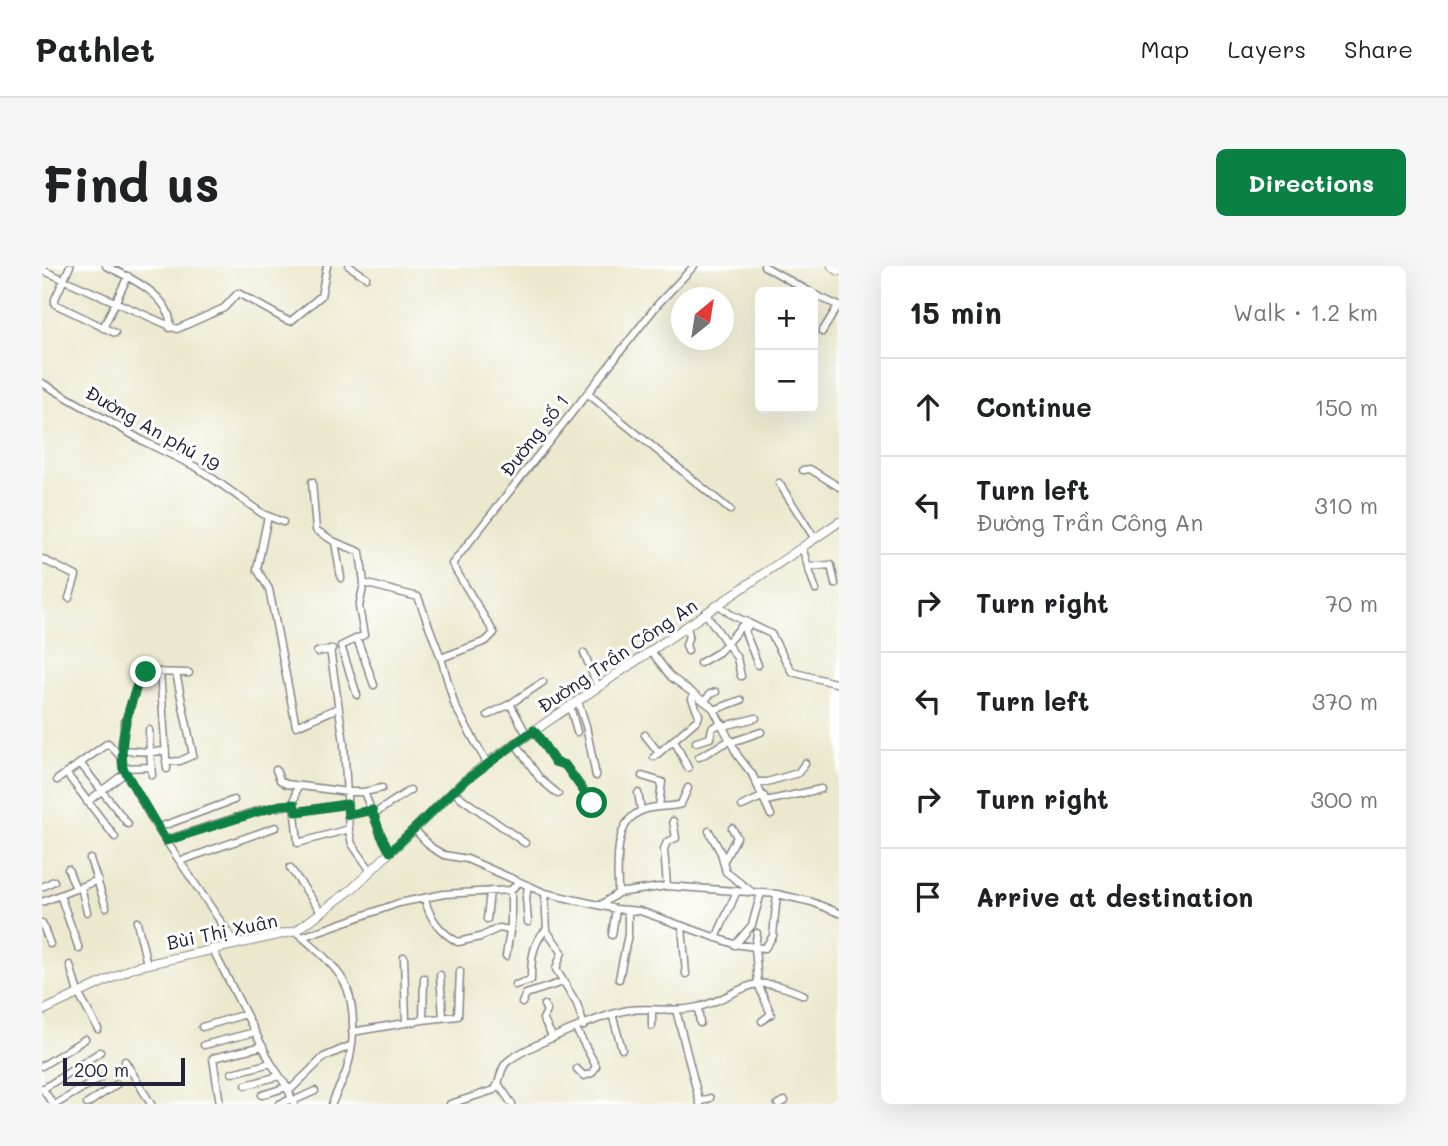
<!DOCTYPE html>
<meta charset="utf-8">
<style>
body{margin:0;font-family:Mali,sans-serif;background:#f6f6f6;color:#202124}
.controls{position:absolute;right:21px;top:21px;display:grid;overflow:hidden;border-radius:10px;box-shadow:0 7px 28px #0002}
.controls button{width:63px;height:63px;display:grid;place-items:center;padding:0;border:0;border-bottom:2px solid #e0e0e0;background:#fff;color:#202124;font:35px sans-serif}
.compass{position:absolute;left:629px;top:21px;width:63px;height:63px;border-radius:50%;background:#fff;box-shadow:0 7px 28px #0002;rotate:30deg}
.scale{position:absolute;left:21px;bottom:18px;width:122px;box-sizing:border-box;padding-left:7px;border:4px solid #22223b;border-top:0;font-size:19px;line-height:24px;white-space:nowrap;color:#22223b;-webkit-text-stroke:5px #fff;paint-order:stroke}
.stop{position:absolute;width:21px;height:21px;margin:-16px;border:5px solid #0b8043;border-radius:50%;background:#fff}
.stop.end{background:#0b8043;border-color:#fff;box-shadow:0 2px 7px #0008}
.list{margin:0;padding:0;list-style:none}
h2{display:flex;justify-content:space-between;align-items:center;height:91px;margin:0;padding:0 28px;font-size:30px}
h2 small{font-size:23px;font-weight:400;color:#757577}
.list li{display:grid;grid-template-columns:46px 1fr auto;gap:21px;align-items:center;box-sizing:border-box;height:98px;padding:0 28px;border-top:2px solid #e0e0e0}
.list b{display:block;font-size:26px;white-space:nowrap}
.list p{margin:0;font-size:23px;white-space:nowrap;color:#757577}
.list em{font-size:23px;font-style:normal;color:#757577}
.icon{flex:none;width:38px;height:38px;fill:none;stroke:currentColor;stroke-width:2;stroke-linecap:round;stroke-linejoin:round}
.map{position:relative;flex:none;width:797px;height:838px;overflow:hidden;border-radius:10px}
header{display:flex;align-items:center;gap:42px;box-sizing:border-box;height:98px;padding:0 35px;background:#fff;border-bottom:2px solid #e0e0e0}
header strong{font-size:33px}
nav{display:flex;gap:38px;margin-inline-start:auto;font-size:24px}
.intro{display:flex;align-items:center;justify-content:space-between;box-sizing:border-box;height:168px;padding:0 42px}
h1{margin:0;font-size:49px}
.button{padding:18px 32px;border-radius:10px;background:#0b8043;color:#fff;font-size:24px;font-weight:700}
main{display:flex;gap:42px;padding:0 42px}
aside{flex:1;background:#fff;border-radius:10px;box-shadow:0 7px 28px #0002}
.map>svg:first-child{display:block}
</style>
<header>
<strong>Pathlet</strong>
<nav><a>Map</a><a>Layers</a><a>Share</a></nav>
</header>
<div class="intro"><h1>Find us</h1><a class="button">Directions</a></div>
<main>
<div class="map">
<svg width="797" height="838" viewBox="0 0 797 838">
<rect width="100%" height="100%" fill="#fff"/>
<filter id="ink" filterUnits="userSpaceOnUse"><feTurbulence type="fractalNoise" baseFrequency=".0143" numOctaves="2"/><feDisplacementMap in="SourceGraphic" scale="14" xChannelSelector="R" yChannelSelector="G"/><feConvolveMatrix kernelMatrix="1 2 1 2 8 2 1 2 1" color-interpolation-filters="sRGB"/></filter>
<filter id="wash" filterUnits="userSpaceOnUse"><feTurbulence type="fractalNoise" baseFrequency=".00686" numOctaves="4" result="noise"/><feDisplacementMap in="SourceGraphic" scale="28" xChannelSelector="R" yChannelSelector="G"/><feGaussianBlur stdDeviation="1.57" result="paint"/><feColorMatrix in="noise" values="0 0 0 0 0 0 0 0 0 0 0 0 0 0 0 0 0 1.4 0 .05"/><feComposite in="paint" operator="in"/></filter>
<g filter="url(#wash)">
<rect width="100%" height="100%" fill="#ece8cd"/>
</g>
<g filter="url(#ink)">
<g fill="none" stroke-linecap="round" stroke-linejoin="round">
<g stroke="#878584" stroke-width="9">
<path id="minor" d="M28,0L13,33V38L73,67
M64,0C87,11 132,31 128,62
M307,0L324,11
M722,0L768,26
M0,4L135,63L182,42L196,27L244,54L249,55L279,30L285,0
M771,28L797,40
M61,62L86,10
M780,66L796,40
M0,117L103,176L156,202L221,248L241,256
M545,127L688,244
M761,204L768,203L797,221
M270,216L274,264L293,276L318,286L322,317L376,331L399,392
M737,217L773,273
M226,250L215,303L227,323L254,460L296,442
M293,276L299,312
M760,281L766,301L789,299L793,318
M0,293L34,310L27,332
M766,301L774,324
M677,339L688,348L729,368L750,406L797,418
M664,348L695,392L699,410
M707,357L703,366L716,399
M645,361L647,369L644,379L646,385
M315,373L332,419
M288,383L302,477L307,565L310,578L329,605
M609,385L629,411L671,442L696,490L710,508L729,549
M275,386L290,383
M542,387L556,421
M658,397L677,386L704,355
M118,406L125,503
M147,407L104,406L99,408L83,456L79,484L81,502L114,560L193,677
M315,429L299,380L322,369L317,341L322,317
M536,435L544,460L554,510
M663,435L668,428L674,426
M528,440L535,466
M672,444L699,434
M446,449L468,438
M682,460L714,452
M107,464L108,486L124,485
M492,464L513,496L523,499L550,536
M485,469L468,438L501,416
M603,469L617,487
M632,474L646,502
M654,476L668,472L670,462L680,457
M690,476L719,466
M473,477L498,513L516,528
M79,484L108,486L110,509
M612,491L656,453L657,449L650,433L651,428
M657,491L689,474
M124,496L138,495L151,489L134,407
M38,497L86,558
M445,497L413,440L399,392L444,375L452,367L410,298L616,38L652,0
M81,502L110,501
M234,504L238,514L244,518L306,526H322L339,569L348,586
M24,507L73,571
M600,510L620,516L617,540
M15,514L66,477L78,490
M715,516H725L756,507L763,497
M255,520L252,538L256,577L307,563
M322,526L340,522
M411,526L483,577
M596,527L599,544
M724,535L779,523
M45,536L83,507
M700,540L722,530
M254,546L305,538
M332,548L368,524
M306,549L330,544
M115,562L192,534
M372,563L390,582L402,589L425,593L503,627L574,643L598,645L692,678L713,681L716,718L729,748L720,755
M667,565L679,587L684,606L710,626
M124,574L218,544L252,538
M48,593L64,641
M138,595L234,561
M681,596L695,571L690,562
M248,602L280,647
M26,603L34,623
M625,620L622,583L625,576L634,572L631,555
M0,621L12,615
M39,621L45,646
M503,627L505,665L520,686L514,703L535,738L542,760
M576,627C576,601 570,554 602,544C614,539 628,542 639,538L646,522
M18,629L37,683
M383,632C386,651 399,667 416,676L438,671L457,662L468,664
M0,636L56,614
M559,639L576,627L625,620L735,628L770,636L797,647
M445,653L448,625
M95,656L105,698
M486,656L484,632L486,621
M0,657L8,678
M640,660L644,708
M715,667L713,681L723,682L731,670L735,628
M258,669C275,684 296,701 305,722C314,746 312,780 305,803C301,816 294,826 290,838
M570,669L574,643
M260,671L357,637L402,628L469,624L476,617
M674,672L695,625
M693,679L710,659L719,627
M170,682L229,797L245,821L252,838
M464,690L469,659V624
M362,691L364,756
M28,699L36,727L56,763
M398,709L401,751
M577,713L586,668V644
M473,719L489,714C489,697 490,675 505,663
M480,737L484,728L521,716
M502,739L505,745L501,753L511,772
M656,741L658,757
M634,744L658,838
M570,748L580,783
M381,754L382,712
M610,760V744
M160,761L204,748
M534,763L554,800L550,807L542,810L535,803
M310,766L381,754L416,750L418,705
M162,779L213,766
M83,795L109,838
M0,800L43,773
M190,807L229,797
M204,819L237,810
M457,819L470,838
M0,822L11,838
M1,823L58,786
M247,825L282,791L310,779
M220,829L245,821
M251,835L273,825
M658,836L668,832
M14,838L58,812
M45,838L75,818
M178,838L171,792L221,780
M237,838L250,833
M408,838L452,824C460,816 456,805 465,796C481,782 565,747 587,744C610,741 633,747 656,741C677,737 697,721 715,718C731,716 748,723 762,729
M736,838L743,835"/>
</g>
<g stroke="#878584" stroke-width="10">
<path id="major" d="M790,0L797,5
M0,745L93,701L254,665L310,623L421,516L445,497L797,256"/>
</g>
<use href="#minor" stroke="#fff" stroke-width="6"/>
<use href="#major" stroke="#fff" stroke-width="8"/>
</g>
</g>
<g fill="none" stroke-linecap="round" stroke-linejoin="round" filter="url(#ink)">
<path stroke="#0b8043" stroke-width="9" d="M104,406L99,408C88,439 77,469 81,502L124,575L238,539L252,538L254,546L305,538L306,549L330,544L339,569L348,586L421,516L492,464L513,496L523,499L550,537"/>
</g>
<g text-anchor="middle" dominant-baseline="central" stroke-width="6" stroke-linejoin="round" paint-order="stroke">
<g font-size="19" fill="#22223b" stroke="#fff">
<text transform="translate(111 162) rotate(30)">Đường An phú 19</text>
<text transform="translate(492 169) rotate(-52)">Đường số 1</text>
<text transform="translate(575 389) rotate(-34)">Đường Trần Công An</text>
<text transform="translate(180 665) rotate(-12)">Bùi Thị Xuân</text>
</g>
</g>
</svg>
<div class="controls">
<button>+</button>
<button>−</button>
</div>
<svg class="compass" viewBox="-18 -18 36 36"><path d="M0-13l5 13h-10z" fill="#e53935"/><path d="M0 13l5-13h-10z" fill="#757577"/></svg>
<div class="scale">200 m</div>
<div class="stop" style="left:550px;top:537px"></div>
<div class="stop end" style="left:104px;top:406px"></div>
</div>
<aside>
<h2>15 min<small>Walk · 1.2 km</small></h2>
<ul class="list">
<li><svg class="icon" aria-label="ahead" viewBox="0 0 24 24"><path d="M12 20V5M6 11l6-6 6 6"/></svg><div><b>Continue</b></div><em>150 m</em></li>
<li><svg class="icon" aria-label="left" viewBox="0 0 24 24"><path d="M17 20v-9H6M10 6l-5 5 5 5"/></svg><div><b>Turn left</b><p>Đường Trần Công An</p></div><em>310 m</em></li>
<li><svg class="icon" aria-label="right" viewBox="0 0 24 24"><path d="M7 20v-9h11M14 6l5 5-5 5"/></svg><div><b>Turn right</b></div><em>70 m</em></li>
<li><svg class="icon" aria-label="left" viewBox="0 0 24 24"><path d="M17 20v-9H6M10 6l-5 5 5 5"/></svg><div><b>Turn left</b></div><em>370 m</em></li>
<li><svg class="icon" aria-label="right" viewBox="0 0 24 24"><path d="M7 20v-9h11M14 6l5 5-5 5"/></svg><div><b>Turn right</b></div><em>300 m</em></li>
<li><svg class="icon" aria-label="arrive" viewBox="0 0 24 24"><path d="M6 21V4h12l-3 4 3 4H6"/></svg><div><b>Arrive at destination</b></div></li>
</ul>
</aside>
</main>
